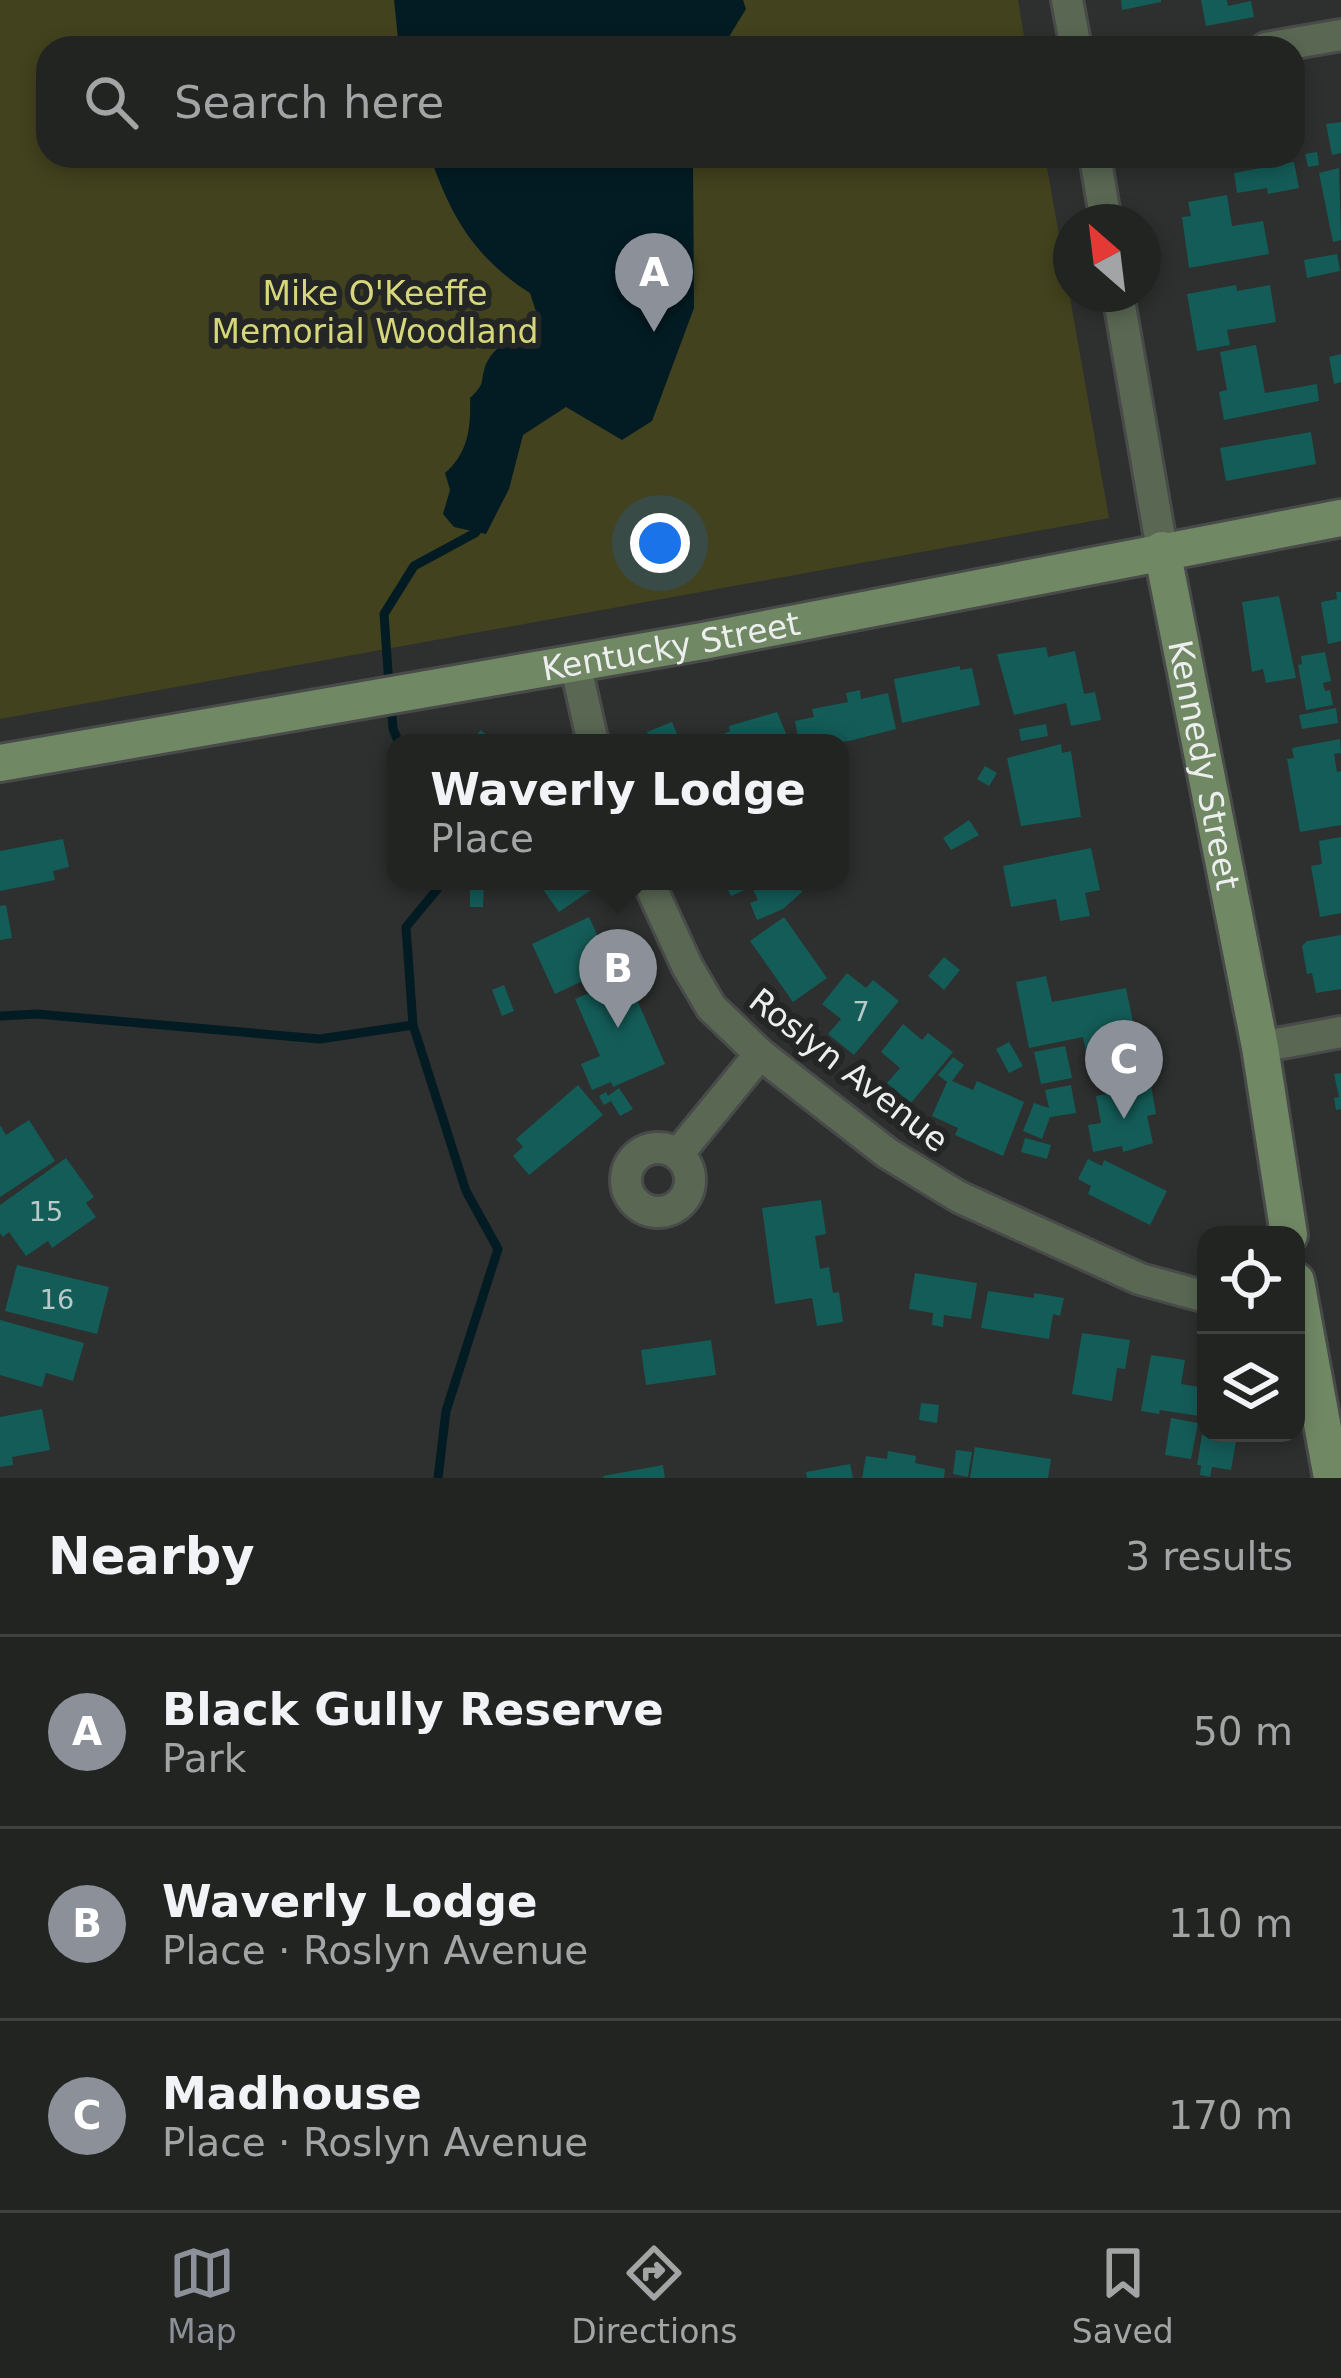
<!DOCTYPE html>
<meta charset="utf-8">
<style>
body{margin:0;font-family:"DejaVu Sans",sans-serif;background:#2a2c2a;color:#f1f3f6}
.controls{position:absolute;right:36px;bottom:36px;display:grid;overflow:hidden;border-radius:24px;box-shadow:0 6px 18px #0003}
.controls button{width:108px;height:108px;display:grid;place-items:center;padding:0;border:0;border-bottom:3px solid #3f4140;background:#222422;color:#f1f3f6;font:60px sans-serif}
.compass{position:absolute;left:1053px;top:204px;width:108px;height:108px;border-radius:50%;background:#222422;box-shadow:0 6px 18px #0003;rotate:332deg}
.you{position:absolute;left:660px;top:543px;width:42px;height:42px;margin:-30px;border:9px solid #fff;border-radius:50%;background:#1a73e8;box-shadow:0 0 0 18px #1a73e833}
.badge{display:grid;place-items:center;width:78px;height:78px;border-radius:50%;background:#8c9099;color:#fff;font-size:39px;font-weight:700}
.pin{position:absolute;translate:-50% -99px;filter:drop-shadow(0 3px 6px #0008)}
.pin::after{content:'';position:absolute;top:63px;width:42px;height:36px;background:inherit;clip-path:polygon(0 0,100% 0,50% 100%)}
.popup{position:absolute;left:387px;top:734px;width:462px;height:156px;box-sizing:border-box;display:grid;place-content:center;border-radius:24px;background:#222422;filter:drop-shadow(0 3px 9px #0005);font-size:39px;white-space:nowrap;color:#a2a4a5}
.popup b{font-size:45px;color:#f1f3f6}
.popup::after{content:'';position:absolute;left:50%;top:100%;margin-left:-24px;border:24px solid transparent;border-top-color:#222422}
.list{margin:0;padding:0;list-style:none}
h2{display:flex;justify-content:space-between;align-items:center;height:156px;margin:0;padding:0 48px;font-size:51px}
h2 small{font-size:39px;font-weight:400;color:#a2a4a5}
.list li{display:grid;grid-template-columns:78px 1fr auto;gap:36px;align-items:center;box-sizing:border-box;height:192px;padding:0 48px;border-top:3px solid #3f4140}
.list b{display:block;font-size:45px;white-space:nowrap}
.list p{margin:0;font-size:39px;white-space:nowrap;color:#a2a4a5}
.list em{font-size:39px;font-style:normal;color:#a2a4a5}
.icon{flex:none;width:66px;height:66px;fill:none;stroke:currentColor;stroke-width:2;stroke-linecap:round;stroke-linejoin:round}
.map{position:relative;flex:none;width:1341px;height:1478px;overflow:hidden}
.search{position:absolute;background:#222422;box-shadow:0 6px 18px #0003;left:36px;right:36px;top:36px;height:132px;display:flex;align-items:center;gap:30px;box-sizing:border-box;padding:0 42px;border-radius:36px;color:#a2a4a5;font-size:45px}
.sheet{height:732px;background:#222422}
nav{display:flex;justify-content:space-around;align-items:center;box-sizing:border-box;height:168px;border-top:3px solid #3f4140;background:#222422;font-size:33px;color:#a2a4a5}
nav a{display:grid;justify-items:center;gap:6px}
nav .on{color:#8c9099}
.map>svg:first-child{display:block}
</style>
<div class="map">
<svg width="1341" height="1478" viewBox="0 0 1341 1478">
<rect width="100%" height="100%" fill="#2d302e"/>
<path fill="#42421e" d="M0,0H1018L1026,48H48V156H1045L1109,518L0,719Z"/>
<path fill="#031c23" d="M394,0H743L746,9L722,48H399Z
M430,156H693L694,308L652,421L622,440L566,407L523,435L509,489L486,534L454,527L443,514L450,490L445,473C468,453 471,428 470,398C487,382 479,383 486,364C494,345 522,330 539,321L530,293C475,258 451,217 430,156Z"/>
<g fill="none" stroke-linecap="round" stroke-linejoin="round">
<path stroke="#031c23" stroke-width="9" d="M389,685L384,614L414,566L475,533L480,527
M391,702L393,729L399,743
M0,1016L37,1014L320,1039L413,1025
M438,1478L446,1411L498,1249L466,1191L413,1025L406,927L444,881"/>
</g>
<path fill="#145c58" d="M1121,0H1161V2L1122,10Z
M1201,0H1227L1228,6L1251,1L1254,17L1206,26Z
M1341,122V153L1332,155L1326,124Z
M1317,152L1319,165L1308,167L1305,154Z
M1294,162L1299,188L1268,194L1267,188L1237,193L1234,173Z
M1339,168L1341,240L1333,242L1319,173Z
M1227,195L1232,226L1263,221L1269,254L1189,268L1182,217L1191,216L1188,202Z
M1337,254L1340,271L1307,278L1304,260Z
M1236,285L1237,291L1270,285L1276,322L1227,330L1230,345L1197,351L1187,294Z
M1256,345L1265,393L1317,384L1319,401L1224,420L1219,392L1227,390L1220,352Z
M1341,354V382L1334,384L1329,357Z
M1311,432L1316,464L1226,481L1220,448Z
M1336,592H1341V641L1328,644L1321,602L1337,599Z
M1279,596L1296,678L1266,683L1263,669L1252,672L1242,602Z
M1046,647L1048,657L1075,651L1084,694L1095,692L1101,720L1071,726L1066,703L1014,715L997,654Z
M1325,652L1331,681L1323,683L1325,691L1330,690L1333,705L1306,710L1298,665L1302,664L1301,656Z
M960,666V670L972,668L980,705L902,723L894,679Z
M860,690L861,699L888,693L896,729L849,741L819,743L818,739L799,743L795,721L814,717L812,709L848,702L846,693Z
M1336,708L1338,723L1302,729L1299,715Z
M777,712L790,743H717L715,738L730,731L729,726Z
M672,722L681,743H651L647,732Z
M1046,724L1048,736L1021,741L1019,729Z
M481,730L495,743H469Z
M1340,739L1341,753L1334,754L1337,772L1341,771V825L1300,832L1287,759L1294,758L1292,748Z
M1061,744L1062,753L1071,751L1081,817L1021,826L1007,758Z
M985,766L997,773L989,786L977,779Z
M969,820L979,835L951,850L943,838Z
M1341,837V913L1320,917L1311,866L1322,864L1319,841Z
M63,839L69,867L53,871L55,880L0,891V851Z
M1091,848L1100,890L1085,893L1090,916L1060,921L1056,899L1011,907L1003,866Z
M470,881H484L483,907H470Z
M537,881H584L591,890L559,912Z
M724,881H797L802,892L783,909L757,920L750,903L758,900L752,887L731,896Z
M6,905L12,938L0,940V906Z
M589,917L612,967L555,994L532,944Z
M784,917L827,978L793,1002L750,941Z
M1341,935V989L1316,993L1312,973L1307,974L1302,946L1307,941Z
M944,957L960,970L944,990L928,976Z
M847,973L866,988L873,980L899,1001L854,1055L828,1034L841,1019L822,1004Z
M1046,976L1052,1002L1126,988L1134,1027L1117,1031L1121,1049L1087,1056L1083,1037L1029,1048L1016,982Z
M627,977L665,1064L613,1087L611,1082L592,1090L581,1064L600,1056L575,999Z
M504,985L514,1011L502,1016L492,990Z
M903,1024L922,1040L928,1033L953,1052L911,1103L887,1083L900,1068L881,1052Z
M1009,1042L1023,1066L1009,1073L996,1049Z
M1065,1046L1072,1078L1041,1084L1034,1052Z
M953,1057L964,1065L952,1081L973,1090L977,1081L1024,1102L1003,1156L955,1135L958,1128L932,1116L947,1082L938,1075Z
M1341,1073V1109L1336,1110L1334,1098L1339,1097L1334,1074Z
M578,1085L603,1115L529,1175L513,1156L523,1147L516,1139Z
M1071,1085L1076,1113L1050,1117L1042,1139L1023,1131L1034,1103L1049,1108L1045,1090Z
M1151,1085L1156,1114L1147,1116L1153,1143L1123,1152L1122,1146L1093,1152L1088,1125L1101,1123L1096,1096Z
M619,1088L633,1109L620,1116L611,1101L604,1105L599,1096L606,1092L608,1096Z
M29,1120L55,1161L0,1197V1125L6,1135Z
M1025,1138L1051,1145L1047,1159L1021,1152Z
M66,1158L94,1197L86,1203L96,1217L52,1248L48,1241L26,1256L9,1232L3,1237L0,1233V1205Z
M1088,1159L1102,1166L1104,1160L1167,1191L1150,1225L1088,1194L1091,1186L1078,1179Z
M821,1200L826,1234L815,1236L820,1269L829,1267L833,1293L839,1292L843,1322L817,1326L812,1298L775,1304L762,1208Z
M17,1265L109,1287L97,1334L5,1311Z
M915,1273L977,1283L971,1319L944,1315L943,1327L932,1325L933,1313L909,1309Z
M988,1291L1034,1298V1293L1064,1298L1060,1316L1053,1314L1049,1339L981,1328Z
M0,1320L84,1343L73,1381L46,1373L42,1387L0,1375Z
M1082,1333L1130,1340L1125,1369L1117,1368L1112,1401L1072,1394Z
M711,1340L716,1375L646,1385L641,1350Z
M1151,1355L1185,1360L1181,1384L1206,1388V1417L1160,1410L1159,1414L1141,1411Z
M921,1403L939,1405L937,1423L919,1420Z
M42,1409L50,1450L12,1457L13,1465L0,1467V1417Z
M1171,1418L1198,1423L1191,1459L1165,1455Z
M1202,1435L1236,1441L1231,1470L1212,1467L1210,1477L1200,1475L1201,1465H1197Z
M975,1447L1051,1459L1048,1478H970Z
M956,1450L972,1452L968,1477L953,1474Z
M888,1451L916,1456L915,1463L945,1469L944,1478H862L866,1456L887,1459Z
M850,1464L853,1478H807L806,1472Z
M663,1465L665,1478H604L603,1476Z"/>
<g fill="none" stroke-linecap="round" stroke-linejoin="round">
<g stroke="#484b49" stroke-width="36">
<path id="street" d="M1067,0L1076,48
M1266,48L1341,35
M1095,156L1106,222
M1118,294L1162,550
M575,663L593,743
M648,881L687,966L711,1007L760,1054L887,1153L959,1197L1140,1279L1206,1297
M1260,1047L1341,1032
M626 1180a32 32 0 1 1 64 0a32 32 0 1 1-64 0Z
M678,1154L760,1054"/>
</g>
<g stroke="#484b49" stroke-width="42">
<g id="secondary">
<path id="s1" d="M1162,550L1260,1047L1289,1235"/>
<path id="s2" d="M0,763L703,641L1341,518"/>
<path d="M1296,1281L1332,1478"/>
</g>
</g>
<use href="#street" stroke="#5a6853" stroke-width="30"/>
<use href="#secondary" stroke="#718865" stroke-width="36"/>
</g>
<g text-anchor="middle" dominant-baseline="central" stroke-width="12" stroke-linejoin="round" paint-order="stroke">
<g font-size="27" fill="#b7cac8">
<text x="861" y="1011">7</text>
<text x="46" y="1211">15</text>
<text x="57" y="1299">16</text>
</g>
<g font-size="33" fill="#d6d67a" stroke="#232625">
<text x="375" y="293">Mike O'Keeffe<tspan x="375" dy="38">Memorial Woodland</tspan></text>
</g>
<g font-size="33" fill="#edefee" stroke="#232625">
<text stroke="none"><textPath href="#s2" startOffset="681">Kentucky Street</textPath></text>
<text stroke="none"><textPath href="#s1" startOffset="219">Kennedy Street</textPath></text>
<text transform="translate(849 1070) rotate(38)">Roslyn Avenue</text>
</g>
</g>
</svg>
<div class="controls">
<button><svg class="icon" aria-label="locate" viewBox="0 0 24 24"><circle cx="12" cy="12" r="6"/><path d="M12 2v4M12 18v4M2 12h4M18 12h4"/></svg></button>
<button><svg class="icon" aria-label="layers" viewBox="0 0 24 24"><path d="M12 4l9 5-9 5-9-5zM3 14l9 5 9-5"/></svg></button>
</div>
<svg class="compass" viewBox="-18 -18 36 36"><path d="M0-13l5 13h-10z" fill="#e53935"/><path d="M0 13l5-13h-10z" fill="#a2a4a5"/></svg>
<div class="you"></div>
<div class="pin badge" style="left:654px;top:332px">A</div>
<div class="pin badge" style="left:618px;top:1028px">B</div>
<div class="popup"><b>Waverly Lodge</b>Place</div>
<div class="pin badge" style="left:1124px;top:1119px">C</div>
<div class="search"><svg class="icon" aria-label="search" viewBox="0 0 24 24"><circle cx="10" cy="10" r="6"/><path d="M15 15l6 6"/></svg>Search here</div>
</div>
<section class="sheet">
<h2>Nearby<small>3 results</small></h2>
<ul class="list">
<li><span class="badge">A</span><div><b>Black Gully Reserve</b><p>Park</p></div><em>50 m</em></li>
<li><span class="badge">B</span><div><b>Waverly Lodge</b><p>Place · Roslyn Avenue</p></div><em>110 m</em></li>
<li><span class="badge">C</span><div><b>Madhouse</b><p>Place · Roslyn Avenue</p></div><em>170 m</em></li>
</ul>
</section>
<nav>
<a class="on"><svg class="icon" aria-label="map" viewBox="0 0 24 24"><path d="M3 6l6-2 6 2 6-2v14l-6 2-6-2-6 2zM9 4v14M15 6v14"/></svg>Map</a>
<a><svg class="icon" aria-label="directions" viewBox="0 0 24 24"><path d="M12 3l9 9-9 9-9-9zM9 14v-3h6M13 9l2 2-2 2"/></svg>Directions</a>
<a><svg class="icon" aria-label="saved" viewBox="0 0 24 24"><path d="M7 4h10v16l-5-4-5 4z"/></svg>Saved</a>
</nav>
